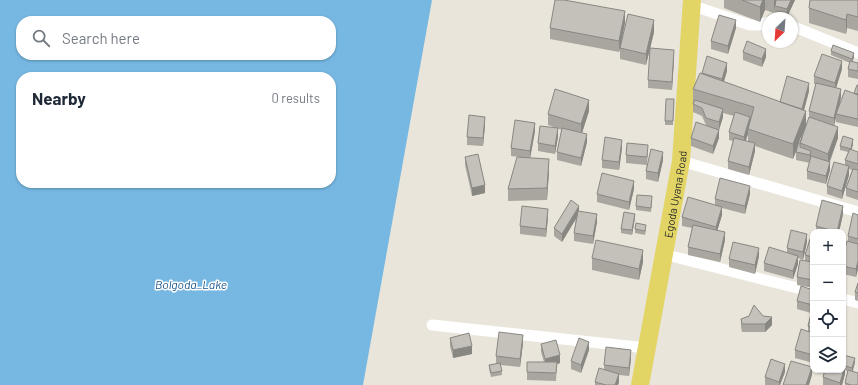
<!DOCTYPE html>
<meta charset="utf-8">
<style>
body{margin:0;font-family:Barlow,sans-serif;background:#f2f2f3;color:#1f2937}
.controls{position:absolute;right:12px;bottom:12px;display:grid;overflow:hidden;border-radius:8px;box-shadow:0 1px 3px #0004}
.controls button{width:36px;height:36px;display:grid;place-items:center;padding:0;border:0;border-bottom:1px solid #e0e1e3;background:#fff;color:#1f2937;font:20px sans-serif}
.compass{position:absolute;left:762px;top:12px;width:36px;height:36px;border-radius:50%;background:#fff;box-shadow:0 1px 3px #0004;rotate:205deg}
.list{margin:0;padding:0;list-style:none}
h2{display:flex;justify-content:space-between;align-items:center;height:52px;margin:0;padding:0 16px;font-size:17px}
h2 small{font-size:13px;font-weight:400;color:#747a83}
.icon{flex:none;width:22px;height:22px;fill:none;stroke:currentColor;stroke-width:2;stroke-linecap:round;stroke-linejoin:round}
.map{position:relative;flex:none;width:858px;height:385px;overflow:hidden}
.search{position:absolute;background:#fff;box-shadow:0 1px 3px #0004;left:16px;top:16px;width:320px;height:44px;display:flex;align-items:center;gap:10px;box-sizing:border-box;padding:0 14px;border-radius:16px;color:#747a83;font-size:15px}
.panel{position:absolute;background:#fff;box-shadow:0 1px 3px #0004;left:16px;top:72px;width:320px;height:116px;border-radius:16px}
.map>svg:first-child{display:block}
</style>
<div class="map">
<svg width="858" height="385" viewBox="0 0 858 385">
<rect width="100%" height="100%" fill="#e9e5da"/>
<path fill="#76b8e2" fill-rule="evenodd" d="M0,0H432L363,385H0ZM21,21H331V55H21ZM21,77H331V183H21Z"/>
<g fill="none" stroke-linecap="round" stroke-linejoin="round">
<path stroke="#fff" stroke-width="11" d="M691,5L750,25H759L768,22
M792,26L858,53
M681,161L858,212
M663,254L813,292
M843,299L858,303
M432,325L647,348"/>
<path stroke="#e2d566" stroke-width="18" id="s1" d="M640,385L681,161L692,0"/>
</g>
<path fill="#a9a6a0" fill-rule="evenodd" d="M724,0H795L787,17L775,14V9L774,13L765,10L760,22L724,8Z
M858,0V31L847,28L846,34L809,23V8Z
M625,23L621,43L654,32L646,65L620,59V49L619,52L550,39V28Z
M736,28L728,54L711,49V41Z
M831,51L854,57L852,61L858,63V79L848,77V69L850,63L831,55Z
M743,52L766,57L762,67L743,60Z
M674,58L672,90L648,88V80Z
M842,69L836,88L841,97L839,107L854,93L858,85V127L836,122V117L834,126L838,138L830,162V170L826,184L807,179V171L810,163L796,160V152L797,149L793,159L755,146V151L749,175L728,169V161L733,141L729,140V132L734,116L723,113V117L719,130V138L713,154L691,146V138L706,125L702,116L693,112V89L702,73L727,71L724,82L780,102L809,91L804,111L806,126L801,137L802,138L809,118V111L816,84H814V76ZM748,134V141H746Z
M674,99L673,125H665V121Z
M589,111L582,133L587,142L581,166L557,160V152L562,130L548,125V114Z
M485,125L483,146L467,145V137Z
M535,131L530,158L549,171L547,200L508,201V189L520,157L511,156V148Z
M558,137L555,154L538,151V143Z
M853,144L851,150L858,152V200L846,196V188L852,170L849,169V175L842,199L827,194V186L845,165V160L848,152L840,150V146Z
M622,148L619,170L602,168V160Z
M648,153L647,164L663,160L658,182L646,179V171L647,165L626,163V155Z
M465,157L485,193L472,196L465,165Z
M634,189L629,210L597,202V194Z
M750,194L745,214L722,208V215L717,231L725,240L720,262L688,255V247L692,228L682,226V217L715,205V199Z
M652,200L651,212L636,210V206Z
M579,211L597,222L593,244L574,241V233L576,218L562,242L554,236V228Z
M843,214L839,232H816V226Z
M858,215V269L856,277L843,274V255L848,241V236Z
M548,217L546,237L520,234V226Z
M635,218L632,235L621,233V229Z
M635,229L646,230L645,235L635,233Z
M813,240V288L797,285V277L805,261V255Z
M807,242L803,260L798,258V264L793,279L764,271V263L787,253V248Z
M759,256L755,274L729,267V259Z
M592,258L643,262L639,280L592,270Z
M858,283V301L855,300V292Z
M813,290V363L795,358V350L808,331V326L811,313L797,309V301Z
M749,316H763L772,325L765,332H742L741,327V319Z
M450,338L472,354L453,358L450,346Z
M523,343L520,367L501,365L502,375L491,377L489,369V365L496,364V356Z
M541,344L560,363L557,364L556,381L527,380V362H544L541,352Z
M589,350L581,373L571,369V361Z
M843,355L855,362L853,371L858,385H845L848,371L845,370V374L842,385H823V377Z
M631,358L629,376L619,375V382L618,385H595V382L604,369V365Z
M785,372L780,385H765V377Z"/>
<path fill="#898782" d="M763,0H765V10L760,22V7Z
M774,0H777L775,6L774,13Z
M791,0H795L787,17V9Z
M625,11V23L619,52V41Z
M847,14V28L846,34V20Z
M654,20V32L646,65V54Z
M736,20V28L728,54V46Z
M766,49V57L762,67V59Z
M674,50V58L672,90V82Z
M854,53V57L852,63V59Z
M842,61V69L835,91V83Z
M727,63V71L722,87V79Z
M809,83V91L802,117V109Z
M841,89V97L837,114H836V117L834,126V118Z
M589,100V111L581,136V124Z
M723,109V117L719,130V122Z
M806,111V126L793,159V144Z
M485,117V125L483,146V138Z
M750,117V125L748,129V134L744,145V137Z
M535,123V131L530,159V151Z
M838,127V138L828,165V154Z
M558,128V137L555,154V146Z
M719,130V138L713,154V146Z
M587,134V142L581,166V158Z
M853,139V144L851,153V149Z
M622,140V148L619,170V162Z
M755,143V151L749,175V167Z
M811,151V159L810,163V155Z
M663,152V160L658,182V173Z
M549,159V171L547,200V188Z
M830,162V170L826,184V176Z
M849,166V175L842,199V191Z
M634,181V189L629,210V202Z
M485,185V193L472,196V188Z
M750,186V194L745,214V206Z
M579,206V214L562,242V234Z
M843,206V214L839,232H837Z
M722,207V215L716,235V227Z
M548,209V217L546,237V229Z
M597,214V222L593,244V236Z
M635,214V218L632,235V230Z
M725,232V240L720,262V254Z
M807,234V242L803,260V252Z
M759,248V256L755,274V265Z
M643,250V262L639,280V269Z
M798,256V264L793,279V271Z
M858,261V269L856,277V269Z
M772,317V325L765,332V324Z
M523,335V343L520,367V359Z
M589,342V350L581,373V365Z
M472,346V354L453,358V350Z
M631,350V358L629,376V368Z
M560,355V363L557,364L556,381L557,364L545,367V359Z
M855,358V362L852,372V368Z
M785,364V372L780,385H779V382Z
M845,366V374L842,385H840V383Z
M812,367V375L809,385H806Z
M619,374V382L618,385H615Z"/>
<path fill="#c4c1ba" stroke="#898782" d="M555,0H564L625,11L619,41L550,28Z
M742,0H763L760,7Z
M776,0H791L787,9L775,6Z
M810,0H858V17L847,14L846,20L809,8Z
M628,14L654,20L646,54L620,48Z
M719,15L736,20L728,46L711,41Z
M747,41L766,49L762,59L743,52Z
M833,45L854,53L852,59L831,51Z
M650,48L674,50L672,82L648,80Z
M822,54L842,61L835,83L814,76Z
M707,56L727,63L722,79L702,73Z
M850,61L858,63V71L848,69Z
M700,73L806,111L793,144L748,129L754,107L693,89Z
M787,76L809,83L802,109L780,102Z
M816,83L841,89L834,118L809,111Z
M857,85H858V94L854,93Z
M555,89L589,100L581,124L548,114Z
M845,90L858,95V119L836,114Z
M666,99H674L673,121H665Z
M695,100L723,109L719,122L706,118L702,108L693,104Z
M735,112L750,117L744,137L729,132Z
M469,115L485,117L483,138L467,137Z
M809,117L838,127L828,154L800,143Z
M515,120L535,123L530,151L511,148Z
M696,122L719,130L713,146L691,138Z
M540,126L558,128L555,146L538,143Z
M562,128L587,134L581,158L557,152Z
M843,136L853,139L851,149L840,146Z
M605,137L622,140L619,162L602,160Z
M800,137L802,138L800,143V147L811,151L810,155L796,152Z
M734,138L755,143L749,167L728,161Z
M627,143L648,145L647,157L626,155Z
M651,149L663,152L658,173L646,171Z
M850,149L858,152V164L845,160Z
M478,154L485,185L472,188L465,157Z
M811,156L830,162L826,176L807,171Z
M517,157L549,159L547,188L508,189Z
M834,162L849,166L842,191L827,186Z
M853,169L858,170V192L846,188Z
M602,173L634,181L629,202L597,194Z
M720,178L750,186L745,206L715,199Z
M637,195L652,196L651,208L636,206Z
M688,197L722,207L716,227L682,217Z
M571,200L579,206L562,234L554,228Z
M822,200L843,206L837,232L816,226Z
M522,206L548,209L546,229L520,226Z
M578,211L597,214L593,236L574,233Z
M624,212L635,214L632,230L621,229Z
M853,213L858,215V239L848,236Z
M636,223L646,225L645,231L635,229Z
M693,225L725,232L720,254L688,247Z
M791,230L807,234L803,252L787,248Z
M810,239L813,240V257L805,255Z
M596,240L643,250L639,269L592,258Z
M847,241L858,244V261L856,269L843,266V255Z
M733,242L759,248L755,265L729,259Z
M769,247L798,256L793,271L764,263Z
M800,260L813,262V280L797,277Z
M858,283V293L855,292Z
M801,286L813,290V305L797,301Z
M754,305L763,316L772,317L765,324H742L741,319L749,316Z
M812,310L813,311V328L808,326Z
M801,329L813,333V355L795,350Z
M499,332L523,335L520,359L496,356Z
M469,333L472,346L453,350L450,338Z
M579,338L589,342L581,365L571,361Z
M556,340L560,355L545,359L541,344Z
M606,347L631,350L629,368L604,365Z
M843,355L855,358L852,368L843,365Z
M771,359L785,364L779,382L765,377Z
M791,361L812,367L806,385H783Z
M527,362H557L556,373L527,372Z
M500,363L502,371L491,373L489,365Z
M843,366H845L840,383L823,377L825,370H843Z
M599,368L619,374L615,385H606L595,382Z
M848,370L858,373V385H851L845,383Z"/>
<g text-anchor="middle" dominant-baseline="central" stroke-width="3" stroke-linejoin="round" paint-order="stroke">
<g font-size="11" fill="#282828" stroke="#fff">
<text stroke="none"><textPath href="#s1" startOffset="194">Egoda Uyana Road</textPath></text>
</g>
<g font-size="12" font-style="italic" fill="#1a558a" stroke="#fff">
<text x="191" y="284">Bolgoda_Lake</text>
</g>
</g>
</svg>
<div class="controls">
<button>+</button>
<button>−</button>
<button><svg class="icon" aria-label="locate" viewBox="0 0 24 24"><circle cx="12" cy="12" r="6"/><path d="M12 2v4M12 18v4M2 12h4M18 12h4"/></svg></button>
<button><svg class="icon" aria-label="layers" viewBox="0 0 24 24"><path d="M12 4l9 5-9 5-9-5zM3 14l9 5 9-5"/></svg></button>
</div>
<svg class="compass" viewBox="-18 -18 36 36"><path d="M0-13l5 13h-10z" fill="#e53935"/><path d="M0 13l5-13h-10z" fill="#747a83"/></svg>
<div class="search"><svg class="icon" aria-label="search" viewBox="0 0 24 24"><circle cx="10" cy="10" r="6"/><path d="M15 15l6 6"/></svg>Search here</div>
<section class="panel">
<h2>Nearby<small>0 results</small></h2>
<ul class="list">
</ul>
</section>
</div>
